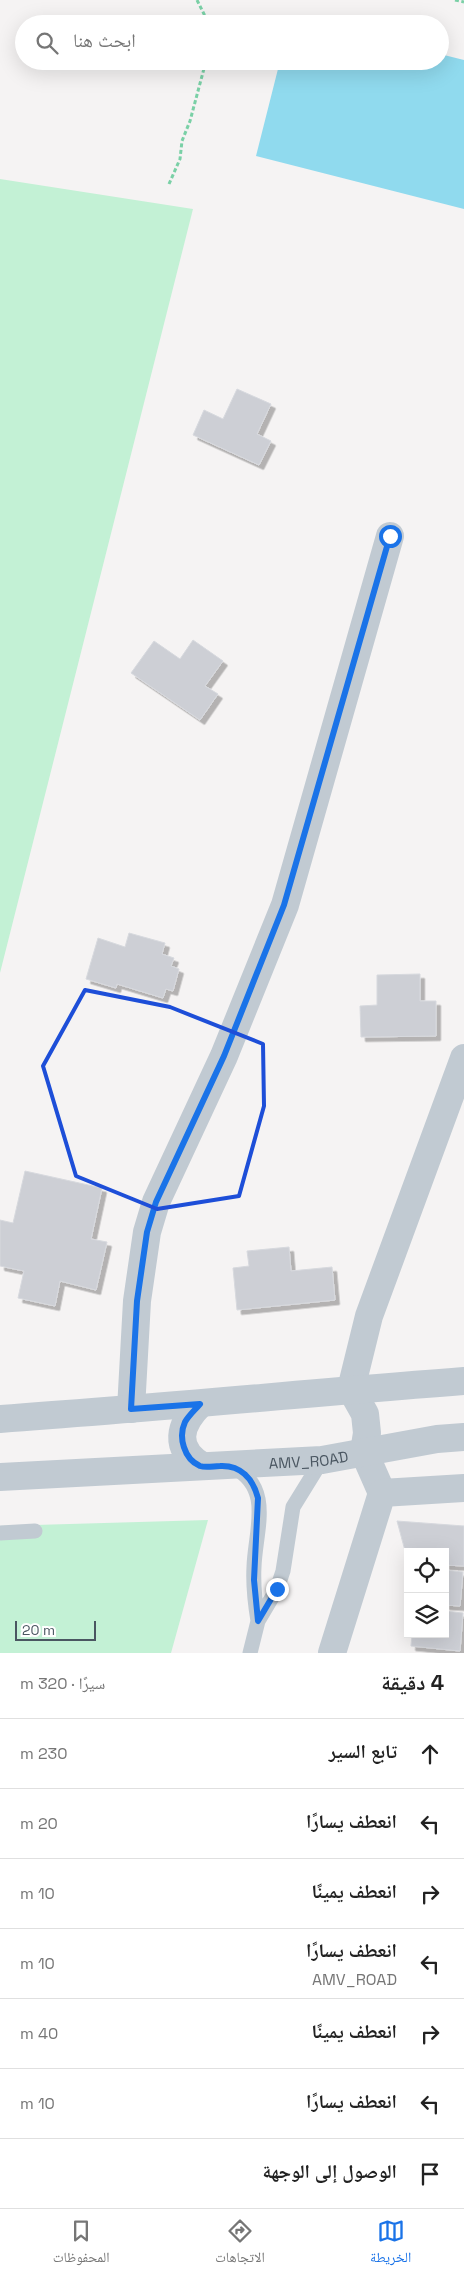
<!DOCTYPE html>
<html lang="ar">
<meta charset="utf-8">
<style>
body{margin:0;font-family:"Space Grotesk","Noto Naskh Arabic",sans-serif;background:#f6f6f6;color:#222;direction:rtl}
.controls{position:absolute;right:15px;bottom:15px;display:grid;overflow:hidden;border-radius:0px;box-shadow:0 5px 20px #0002}
.controls button{width:45px;height:45px;display:grid;place-items:center;padding:0;border:0;border-bottom:1px solid #e0e0e0;background:#fff;color:#222;font:25px sans-serif}
.scale{position:absolute;left:15px;bottom:12px;width:81px;box-sizing:border-box;padding-left:5px;border:2px solid #4a5661;border-top:0;font-size:14px;line-height:18px;white-space:nowrap;color:#4a5661;-webkit-text-stroke:4px #fff;paint-order:stroke}
.stop{position:absolute;width:15px;height:15px;margin:-11px;border:4px solid #1a73e8;border-radius:50%;background:#fff}
.stop.end{background:#1a73e8;border-color:#fff;box-shadow:0 1px 5px #0008}
.list{margin:0;padding:0;list-style:none}
h2{display:flex;justify-content:space-between;align-items:center;height:65px;margin:0;padding:0 20px;font-size:21px}
h2 small{font-size:16px;font-weight:400;color:#767676}
.list li{display:grid;grid-template-columns:32px 1fr auto;gap:15px;align-items:center;box-sizing:border-box;height:70px;padding:0 20px;border-top:1px solid #e0e0e0}
.list b{display:block;font-size:19px;white-space:nowrap}
.list p{margin:0;font-size:16px;white-space:nowrap;color:#767676}
.list em{font-size:16px;font-style:normal;color:#767676}
.icon{flex:none;width:28px;height:28px;fill:none;stroke:currentColor;stroke-width:2;stroke-linecap:round;stroke-linejoin:round}
.map{position:relative;flex:none;width:464px;height:1653px;overflow:hidden;direction:ltr}
.search{position:absolute;background:#fff;box-shadow:0 5px 20px #0002;left:15px;right:15px;top:15px;height:55px;display:flex;align-items:center;gap:12px;box-sizing:border-box;padding:0 18px;border-radius:28px;color:#767676;font-size:19px}
.sheet{height:555px;background:#fff}
nav{display:flex;justify-content:space-around;align-items:center;box-sizing:border-box;height:70px;border-top:1px solid #e0e0e0;background:#fff;font-size:14px;color:#767676}
nav a{display:grid;justify-items:center;gap:2px}
nav .on{color:#1a73e8}
.map>svg:first-child{display:block}
</style>
<div class="map">
<svg width="464" height="1653" viewBox="0 0 464 1653">
<defs>
<filter id="shadow"><feDropShadow dx="4.5" dy="4.5" stdDeviation="0" flood-color="#0004"/></filter>
</defs>
<rect width="100%" height="100%" fill="#f5f3f3"/>
<path fill="#c3f1d5" d="M0,179L193,209L0,973Z
M208,1520L171,1653H0V1526Z"/>
<path fill="#90daee" d="M440,54L464,60V209L256,156L280,61H440Z"/>
<path fill="#cdcfd5" stroke="#d7d9de" filter="url(#shadow)" d="M237,389L271,404L257,434L271,441L259,465L193,435L204,410L223,419Z
M193,640L223,661L205,686L218,694L200,720L131,673L154,641L180,659Z
M129,933L165,943L162,954L174,958L171,966L179,969L173,991L166,989L163,998L117,984L116,988L86,979L98,938L125,947Z
M420,974V1001H436V1036L361,1037L360,1006L377,1005V975Z
M25,1171L102,1188L91,1239L107,1242L96,1290L60,1281L55,1306L18,1298L24,1271L0,1266V1220L13,1223Z
M289,1247L291,1271L332,1267L335,1300L237,1310L233,1268L249,1266L247,1251Z
M397,1521L464,1526V1566L445,1565V1552H408V1562Z
M445,1570L463,1572L460,1606L445,1605Z
M445,1611L463,1613L460,1651L411,1646L412,1634H445Z"/>
<g fill="none" stroke-linecap="round" stroke-linejoin="round">
<path stroke="#7ad0a6" stroke-width="3" stroke-dasharray="4 2.5" stroke-linecap="butt" d="M197,0L209,24
M455,0L464,2
M169,184L180,159L182,141L190,121L206,61"/>
<path stroke="#c1cad2" stroke-width="15" d="M233,1467C274,1488 255,1531 254,1567C253,1585 255,1603 258,1621
M0,1533L35,1531
M250,1653L258,1621L277,1589L283,1571L293,1507L322,1460"/>
<g stroke="#c1cad2" stroke-width="28">
<path d="M351,1389L369,1316L464,1058"/>
<path d="M351,1389L365,1414L367,1433L364,1452L382,1493"/>
<path d="M200,1404C179,1425 173,1448 202,1466"/>
<path d="M131,1409L137,1301L147,1232L156,1202L224,1056L285,905L390,536"/>
<path d="M0,1419C155,1408 309,1393 464,1381"/>
<path id="s1" d="M0,1477L322,1460L437,1439L464,1437"/>
<path d="M332,1653L382,1493L464,1488"/>
</g>
</g>
<g fill="none" stroke-linecap="round" stroke-linejoin="round">
<path stroke="#1a73e8" stroke-width="6" d="M277,1589L258,1621L254,1580L258,1498C253,1479 241,1465 220,1466C214,1466 206,1468 200,1466C184,1459 178,1437 185,1422C189,1415 195,1410 200,1404L131,1409L137,1301L147,1232L156,1202L224,1056L284,905L390,536"/>
</g>
<path fill="none" stroke="#1d4ed8" stroke-width="4" stroke-linejoin="round" d="M85,990L170,1007L263,1044L264,1106L239,1196L157,1209L76,1176L43,1066Z"/>
<g text-anchor="middle" dominant-baseline="central" stroke-width="4" stroke-linejoin="round" paint-order="stroke">
<g font-size="15" fill="#4a5661" stroke="#fff">
<text stroke="none"><textPath href="#s1" startOffset="309">AMV_ROAD</textPath></text>
</g>
</g>
</svg>
<div class="controls">
<button><svg class="icon" aria-label="locate" viewBox="0 0 24 24"><circle cx="12" cy="12" r="6"/><path d="M12 2v4M12 18v4M2 12h4M18 12h4"/></svg></button>
<button><svg class="icon" aria-label="layers" viewBox="0 0 24 24"><path d="M12 4l9 5-9 5-9-5zM3 14l9 5 9-5"/></svg></button>
</div>
<div class="scale">20 m</div>
<div class="stop" style="left:390px;top:536px"></div>
<div class="stop end" style="left:277px;top:1589px"></div>
<div class="search"><svg class="icon" aria-label="search" viewBox="0 0 24 24"><circle cx="10" cy="10" r="6"/><path d="M15 15l6 6"/></svg>ابحث هنا</div>
</div>
<section class="sheet">
<h2>4 دقيقة<small>سيرًا · 320 m</small></h2>
<ul class="list">
<li><svg class="icon" aria-label="ahead" viewBox="0 0 24 24"><path d="M12 20V5M6 11l6-6 6 6"/></svg><div><b>تابع السير</b></div><em>230 m</em></li>
<li><svg class="icon" aria-label="left" viewBox="0 0 24 24"><path d="M17 20v-9H6M10 6l-5 5 5 5"/></svg><div><b>انعطف يسارًا</b></div><em>20 m</em></li>
<li><svg class="icon" aria-label="right" viewBox="0 0 24 24"><path d="M7 20v-9h11M14 6l5 5-5 5"/></svg><div><b>انعطف يمينًا</b></div><em>10 m</em></li>
<li><svg class="icon" aria-label="left" viewBox="0 0 24 24"><path d="M17 20v-9H6M10 6l-5 5 5 5"/></svg><div><b>انعطف يسارًا</b><p>AMV_ROAD</p></div><em>10 m</em></li>
<li><svg class="icon" aria-label="right" viewBox="0 0 24 24"><path d="M7 20v-9h11M14 6l5 5-5 5"/></svg><div><b>انعطف يمينًا</b></div><em>40 m</em></li>
<li><svg class="icon" aria-label="left" viewBox="0 0 24 24"><path d="M17 20v-9H6M10 6l-5 5 5 5"/></svg><div><b>انعطف يسارًا</b></div><em>10 m</em></li>
<li><svg class="icon" aria-label="arrive" viewBox="0 0 24 24"><path d="M6 21V4h12l-3 4 3 4H6"/></svg><div><b>الوصول إلى الوجهة</b></div></li>
</ul>
</section>
<nav>
<a class="on"><svg class="icon" aria-label="map" viewBox="0 0 24 24"><path d="M3 6l6-2 6 2 6-2v14l-6 2-6-2-6 2zM9 4v14M15 6v14"/></svg>الخريطة</a>
<a><svg class="icon" aria-label="directions" viewBox="0 0 24 24"><path d="M12 3l9 9-9 9-9-9zM9 14v-3h6M13 9l2 2-2 2"/></svg>الاتجاهات</a>
<a><svg class="icon" aria-label="saved" viewBox="0 0 24 24"><path d="M7 4h10v16l-5-4-5 4z"/></svg>المحفوظات</a>
</nav>
